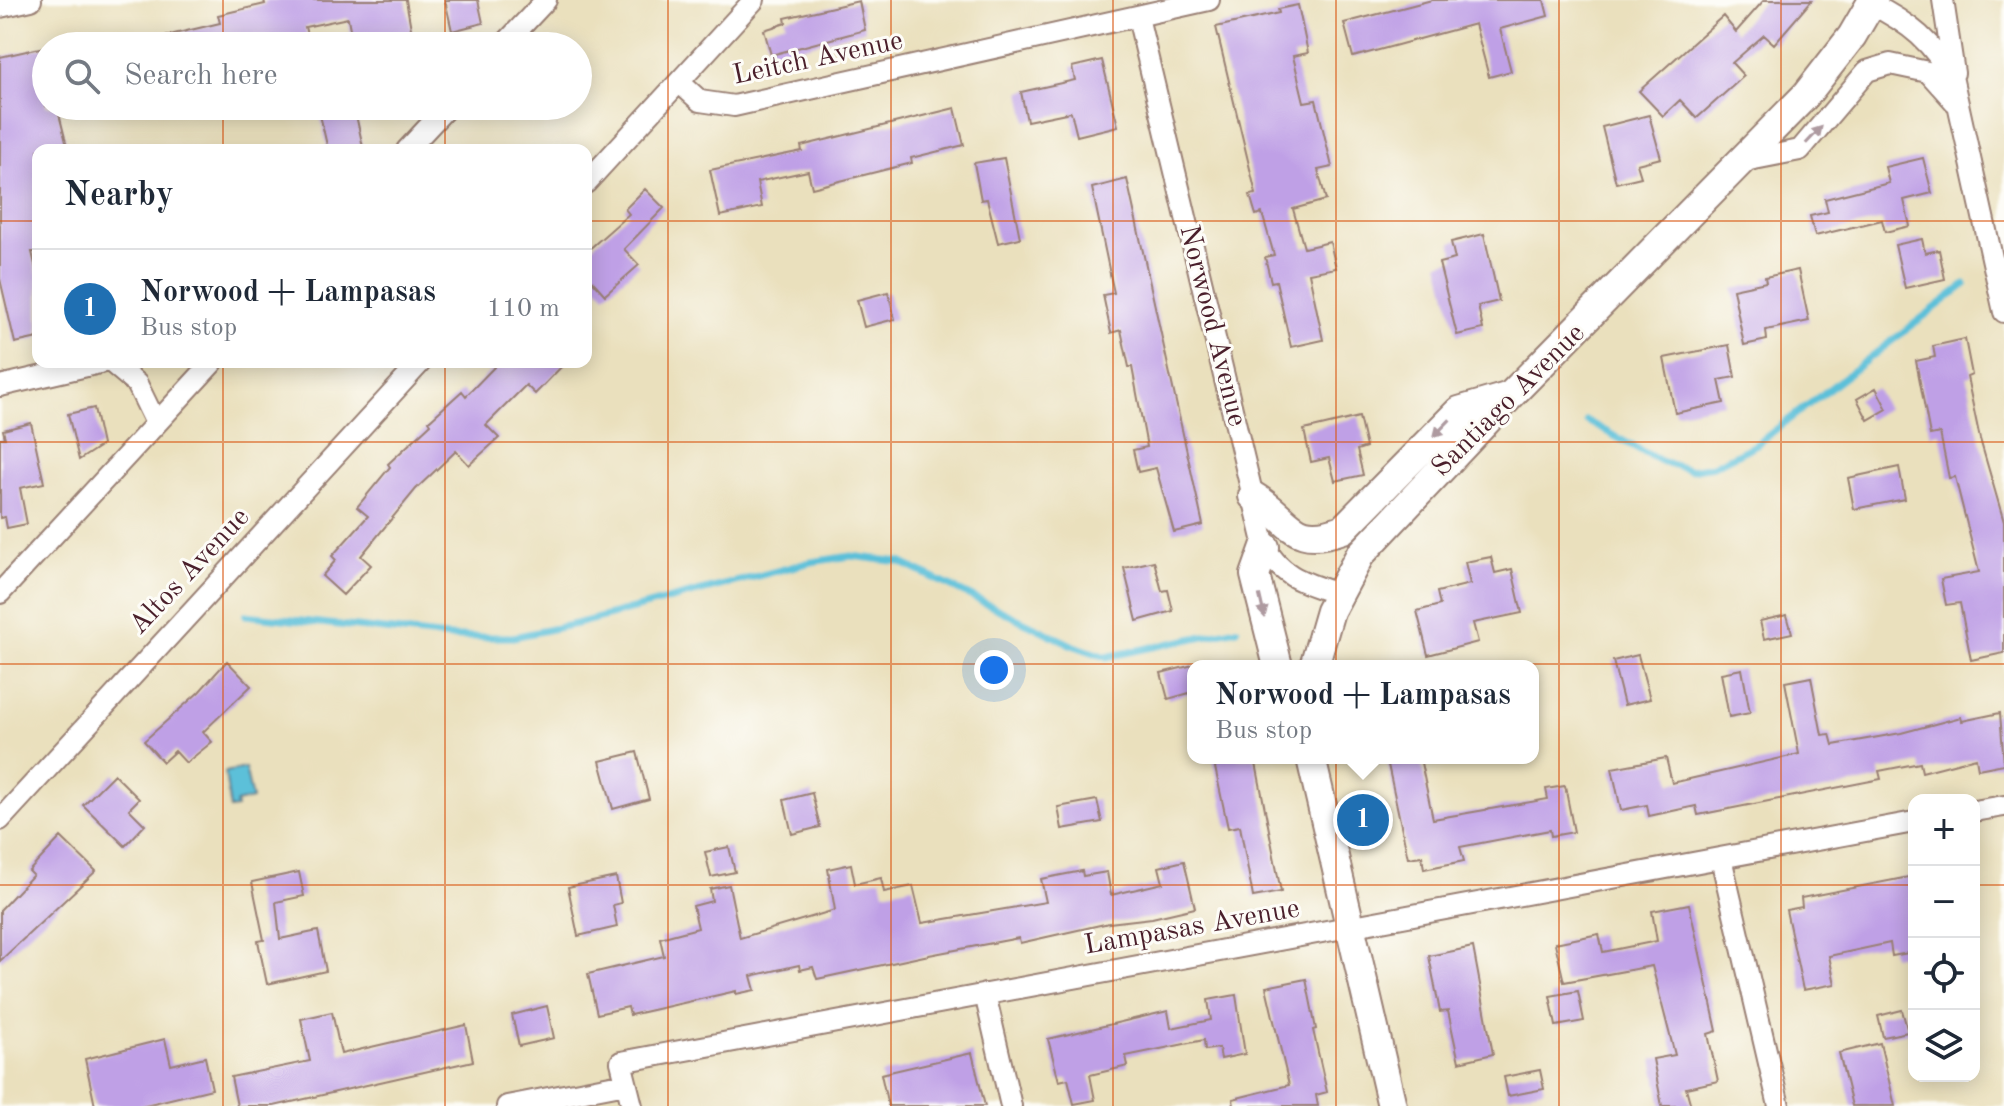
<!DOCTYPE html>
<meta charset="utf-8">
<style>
body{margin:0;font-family:"Old Standard TT",serif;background:#f2f2f3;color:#1f2937}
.controls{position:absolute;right:24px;bottom:24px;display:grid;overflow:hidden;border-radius:16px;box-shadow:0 4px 20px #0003}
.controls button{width:72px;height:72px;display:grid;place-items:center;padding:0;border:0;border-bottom:2px solid #e0e1e3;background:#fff;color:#1f2937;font:40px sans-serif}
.you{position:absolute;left:994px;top:670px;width:28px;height:28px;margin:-20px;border:6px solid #fff;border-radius:50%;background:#1a73e8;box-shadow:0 0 0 12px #1a73e833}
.badge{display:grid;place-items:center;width:52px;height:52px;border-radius:50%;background:#1f6fb2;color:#fff;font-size:26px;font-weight:700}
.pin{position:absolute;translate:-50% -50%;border:4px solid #fff;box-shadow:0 2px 8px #0006}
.popup{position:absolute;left:1187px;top:660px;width:352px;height:104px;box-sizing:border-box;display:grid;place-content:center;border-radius:16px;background:#fff;filter:drop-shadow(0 2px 6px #0005);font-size:26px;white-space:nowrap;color:#747a83}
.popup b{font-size:30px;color:#1f2937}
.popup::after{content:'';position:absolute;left:50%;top:100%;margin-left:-16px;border:16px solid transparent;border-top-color:#fff}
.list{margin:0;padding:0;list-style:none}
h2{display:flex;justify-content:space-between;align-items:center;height:104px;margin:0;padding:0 32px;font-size:34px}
h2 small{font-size:26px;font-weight:400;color:#747a83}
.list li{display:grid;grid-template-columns:52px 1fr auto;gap:24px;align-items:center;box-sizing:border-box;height:120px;padding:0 32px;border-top:2px solid #e0e1e3}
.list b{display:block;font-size:30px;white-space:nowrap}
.list p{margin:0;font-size:26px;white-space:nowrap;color:#747a83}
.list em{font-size:26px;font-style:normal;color:#747a83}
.icon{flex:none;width:44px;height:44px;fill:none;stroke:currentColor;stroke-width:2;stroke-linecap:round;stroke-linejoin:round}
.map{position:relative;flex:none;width:2004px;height:1106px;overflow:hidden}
.search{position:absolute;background:#fff;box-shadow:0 4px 20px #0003;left:32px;top:32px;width:560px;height:88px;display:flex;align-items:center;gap:20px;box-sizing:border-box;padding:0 28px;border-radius:44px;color:#747a83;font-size:30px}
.panel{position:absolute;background:#fff;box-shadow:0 4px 20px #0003;left:32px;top:144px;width:560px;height:224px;border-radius:16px}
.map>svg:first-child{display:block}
</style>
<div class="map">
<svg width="2004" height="1106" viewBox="0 0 2004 1106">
<rect width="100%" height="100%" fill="#fdfcf7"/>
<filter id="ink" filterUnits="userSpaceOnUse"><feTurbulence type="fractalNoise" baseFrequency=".0125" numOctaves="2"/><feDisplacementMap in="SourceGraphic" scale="16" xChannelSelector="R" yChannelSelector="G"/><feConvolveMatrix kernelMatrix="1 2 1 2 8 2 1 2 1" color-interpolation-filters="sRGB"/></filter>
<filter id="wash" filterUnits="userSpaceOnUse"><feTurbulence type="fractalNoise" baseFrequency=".006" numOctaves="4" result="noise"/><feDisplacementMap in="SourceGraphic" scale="32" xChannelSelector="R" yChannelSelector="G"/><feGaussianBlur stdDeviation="1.8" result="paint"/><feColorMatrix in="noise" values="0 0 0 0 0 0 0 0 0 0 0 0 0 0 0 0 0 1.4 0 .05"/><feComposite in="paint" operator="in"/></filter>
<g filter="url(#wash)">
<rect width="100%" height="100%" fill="#eae0bd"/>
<path fill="#5bc0d9" stroke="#527082" stroke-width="2" d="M245,768L252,799L236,803L237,808L230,809L225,772Z"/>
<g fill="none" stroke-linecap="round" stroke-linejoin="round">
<path stroke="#5bc0d9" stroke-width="7" d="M1587,421L1660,461L1690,470L1713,466L1757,444L1965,285
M246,615L449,637H513L576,624L811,562L851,556L900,562L1072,645L1106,657L1237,629"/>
</g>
<g id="blocks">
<path fill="#bfa0e6" d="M264,0H406L414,46H353L348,18L305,27L310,46H158L157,38L220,23L218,15L265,4Z
M445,0H478L483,23L452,31Z
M1432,0H1544L1548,16L1500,29L1511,71L1489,77L1475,24L1353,57L1344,23Z
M1764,0H1812L1774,44L1764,35L1732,63L1744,76L1697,118L1680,100L1663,116L1639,91L1723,16L1736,32Z
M859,1L865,30L771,55L764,30L786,23L785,18Z
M1298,5L1308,53L1293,56L1304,102L1316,100L1332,167L1318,170L1326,200L1293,209L1304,248L1330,242L1336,268L1309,273L1323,340L1291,347L1276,281L1271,282L1265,257L1274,255L1262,213L1256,215L1250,195L1256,194L1216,27L1279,13L1278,9Z
M44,47L46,106H57L68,150H38V252H32L38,277V338L15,343L0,279V57Z
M1102,60L1118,126L1077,136L1071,112L1027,121L1021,92L1075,80L1072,67Z
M318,106H354L363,147L328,150Z
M955,108L964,145L911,158L912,163L812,188L808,171L757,182L762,207L720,216L710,170L802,151L801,146Z
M1649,115L1661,158L1637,164L1641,177L1616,183L1602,127Z
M1004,158L1020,238L998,243L987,199L981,200L974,163Z
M1923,158L1932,193L1904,200L1910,226L1885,232L1882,220L1815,236L1810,216L1828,212L1825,199L1889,183L1885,167Z
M1127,179L1203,525L1174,532L1156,468L1138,472L1133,450L1147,447L1132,367H1129L1121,330L1111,333L1103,295L1114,293L1092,188Z
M645,189L664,208L624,249L639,265L605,295L586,274V252L629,214L625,209Z
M1484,234L1499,301L1478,306L1483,329L1457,335L1439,263L1455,259L1451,242Z
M1922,239L1925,253L1939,250L1945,279L1905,288L1895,245Z
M1798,270L1809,321L1766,330L1767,340L1744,345L1733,289L1766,282L1765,277Z
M888,292L895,319L864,327L857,300Z
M1965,339L1972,375L1967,377L1980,439L2004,522V653L1971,660L1960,603L1946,605L1941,579L1979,572L1955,477L1949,478L1940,433L1930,435L1916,361L1935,357L1933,346Z
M1729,345L1735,377L1719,380L1724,403L1675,413L1664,358Z
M499,362H566L535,394L526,385L486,425L499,438L469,465L456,451L416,489L361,556L371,565L343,595L322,576L336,560L332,556L368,516L357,507L390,467L388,464L431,424L429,421L462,391L466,396Z
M1876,388L1887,409L1868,420L1857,399Z
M94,408L102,445L79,460L68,414Z
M1359,417L1366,447L1357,450L1363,475L1335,481L1329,458L1311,462L1304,430Z
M31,423L44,483L20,488L27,524L7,528L5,517L0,518V438H5L3,430Z
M1899,467L1905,499L1854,509L1848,478Z
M1491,557L1495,573L1512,569L1522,613L1473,623L1478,642L1428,655L1417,611L1440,605L1437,592L1470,584L1465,562Z
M1154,561L1162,591L1168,590L1173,611L1137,621L1124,568Z
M1787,615L1792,633L1764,639L1760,621Z
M1638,655L1650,699L1624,705L1613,661Z
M227,661L251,686L203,732L212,742L186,763L175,751L163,762L144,741L199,692Z
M1193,665V692L1168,699L1161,673Z
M1742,669L1750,713L1729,717L1721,673Z
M1811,677L1822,735L1830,734L1833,745L1901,733L1961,717L1962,721L2000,713L2004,764L1978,769L1976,758L1922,772L1920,763L1879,771L1881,779L1698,815L1696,806L1649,816L1647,805L1621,810L1612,768L1666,758L1672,783L1799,754L1785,682Z
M637,752L649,799L613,809L600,761Z
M1213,758H1255L1281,892L1253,897L1240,826L1228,828Z
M1398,758H1420L1433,819L1548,799L1546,789L1565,786L1574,832L1551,836L1550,830L1460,847L1464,861L1424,869L1422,856L1408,858L1387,760Z
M114,774L139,799L129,809L145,825L125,846L83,805Z
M812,793L820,827L792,834L784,800Z
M1097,800L1102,822L1062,829L1058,807Z
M61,837L96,871L0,961V910L33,875L29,871Z
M729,847L735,872L711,877L705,852Z
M1184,861L1195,908L1152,918L1109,923L1020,943L1019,938L929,955L817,979L813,967L800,970L799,965L751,976L755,990L736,994V991L630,1015L628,1007L597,1014L588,974L664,956L660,938L698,928L693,906L712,901L710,889L729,885L740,938L835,910L828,869L851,864L855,884L881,878L884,892L913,886L922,923L1046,902L1041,879L1082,871L1083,876L1107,872L1111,895L1163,883L1159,867Z
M299,872L304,896L276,902L280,939L318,931L326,971L267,984L258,941L264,940L252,882Z
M1914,876V952L1892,956L1890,943L1829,956L1835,984L1803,990L1786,910L1802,907L1801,898Z
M616,877L621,903L613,905L617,927L578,936L568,887Z
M1689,904L1717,1031L1708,1034L1718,1081L1686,1088L1691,1106H1662L1653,1059L1675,1055L1652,966L1564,982L1555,943L1599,934L1603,952L1657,941L1652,911Z
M1473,947L1493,1054L1459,1062L1448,1011L1440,1012L1429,956Z
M1306,979L1316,1029L1313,1030L1327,1092L1316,1095L1318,1106H1234L1233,1099L1289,1085L1266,987Z
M1578,991L1584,1021L1556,1026L1550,996Z
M1236,995L1245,1054L1221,1059L1219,1048L1205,1050L1204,1040L1126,1056L1128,1066L1090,1075L1095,1100L1074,1104L1068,1079L1059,1081L1048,1039L1168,1011L1171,1028L1211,1020L1208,1000Z
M547,1006L554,1038L519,1046L512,1015Z
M1902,1010L1908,1032L1883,1037L1878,1016Z
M332,1012L341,1054L466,1025L473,1061L274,1106H237L231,1077L310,1061L301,1019Z
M165,1039L171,1065L205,1057L212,1089L141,1106H95L85,1059Z
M1880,1043L1895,1106H1852L1839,1053Z
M972,1053L985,1106H888L881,1074Z
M1540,1070L1544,1089L1508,1096L1504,1077Z"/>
</g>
</g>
<g filter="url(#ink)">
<use href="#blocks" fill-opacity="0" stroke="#9a8074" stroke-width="2"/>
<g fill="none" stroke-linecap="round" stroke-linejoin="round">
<g stroke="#9a8074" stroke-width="24">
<path id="street" d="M1943,0L1954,73
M1871,4C1909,23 1934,42 1953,81L2004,312
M0,7L31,0
M1138,17L1265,547C1282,578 1306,583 1338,594
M503,46L546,0
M679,82L700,101L734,106L1209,0
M407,150L448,106
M1744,161L1800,150L1867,71L1890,64L1928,72L1955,102
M586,183L754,0
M111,362L137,384L156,423
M0,386L104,362
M0,593L213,362
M1974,811L2004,806
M0,820L421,362
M1721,858L1779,1106
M985,994L1011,1106
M507,1106L626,1083
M632,1106L621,1062L1914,822"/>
</g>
<g stroke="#9a8074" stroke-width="32">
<path id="secondary" d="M1253,496C1292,519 1290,548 1343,529L1459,411L1510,396
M1265,547L1255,575L1278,666
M1314,666L1330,611L1360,555L1510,396L1806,95L1852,36L1873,0
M1311,758L1392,1106"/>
</g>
<use href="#street" stroke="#fff" stroke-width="20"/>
<use href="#secondary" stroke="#fff" stroke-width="28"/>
</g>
<defs><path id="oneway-solid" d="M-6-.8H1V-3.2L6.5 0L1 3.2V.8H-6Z" transform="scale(2)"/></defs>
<g fill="#ae9aa0">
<use href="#oneway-solid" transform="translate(1814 135) rotate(-47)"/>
<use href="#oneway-solid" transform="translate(1442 428) rotate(134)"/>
<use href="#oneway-solid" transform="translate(1262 606) rotate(77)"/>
</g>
</g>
<path fill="none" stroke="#d8530f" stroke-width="2" stroke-opacity="0.55" d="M223,0V46M445,0V46M668,0V1106M891,0V1106M1113,0V1106M1336,0V1106M1559,0V1106M1781,0V1106M223,106V150M445,106V150M0,221H38M586,221H2004M223,362V1106M445,362V1106M0,442H2004M0,664H2004M0,885H1914M1974,885H2004"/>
<g text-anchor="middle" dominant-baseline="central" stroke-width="6" stroke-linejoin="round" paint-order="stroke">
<g font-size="28" fill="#4a1f2b" stroke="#fdfcf7">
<text transform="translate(818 59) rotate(-12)">Leitch Avenue</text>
<text transform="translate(1212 326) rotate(76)">Norwood Avenue</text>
<text transform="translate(1509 401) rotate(-45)">Santiago Avenue</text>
<text transform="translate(190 572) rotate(-47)">Altos Avenue</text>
<text transform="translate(1192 928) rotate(-10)">Lampasas Avenue</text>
</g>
</g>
</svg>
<div class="controls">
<button>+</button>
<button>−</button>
<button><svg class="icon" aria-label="locate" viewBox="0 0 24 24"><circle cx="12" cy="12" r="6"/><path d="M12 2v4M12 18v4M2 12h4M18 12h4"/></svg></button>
<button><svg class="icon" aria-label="layers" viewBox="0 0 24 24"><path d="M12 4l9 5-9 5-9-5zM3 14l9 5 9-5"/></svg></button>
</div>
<div class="you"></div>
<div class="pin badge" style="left:1363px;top:820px">1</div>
<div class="popup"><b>Norwood + Lampasas</b>Bus stop</div>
<div class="search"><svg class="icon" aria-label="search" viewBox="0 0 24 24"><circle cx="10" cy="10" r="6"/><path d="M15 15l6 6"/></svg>Search here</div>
<section class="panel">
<h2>Nearby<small></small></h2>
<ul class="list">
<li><span class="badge">1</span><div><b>Norwood + Lampasas</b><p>Bus stop</p></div><em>110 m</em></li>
</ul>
</section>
</div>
